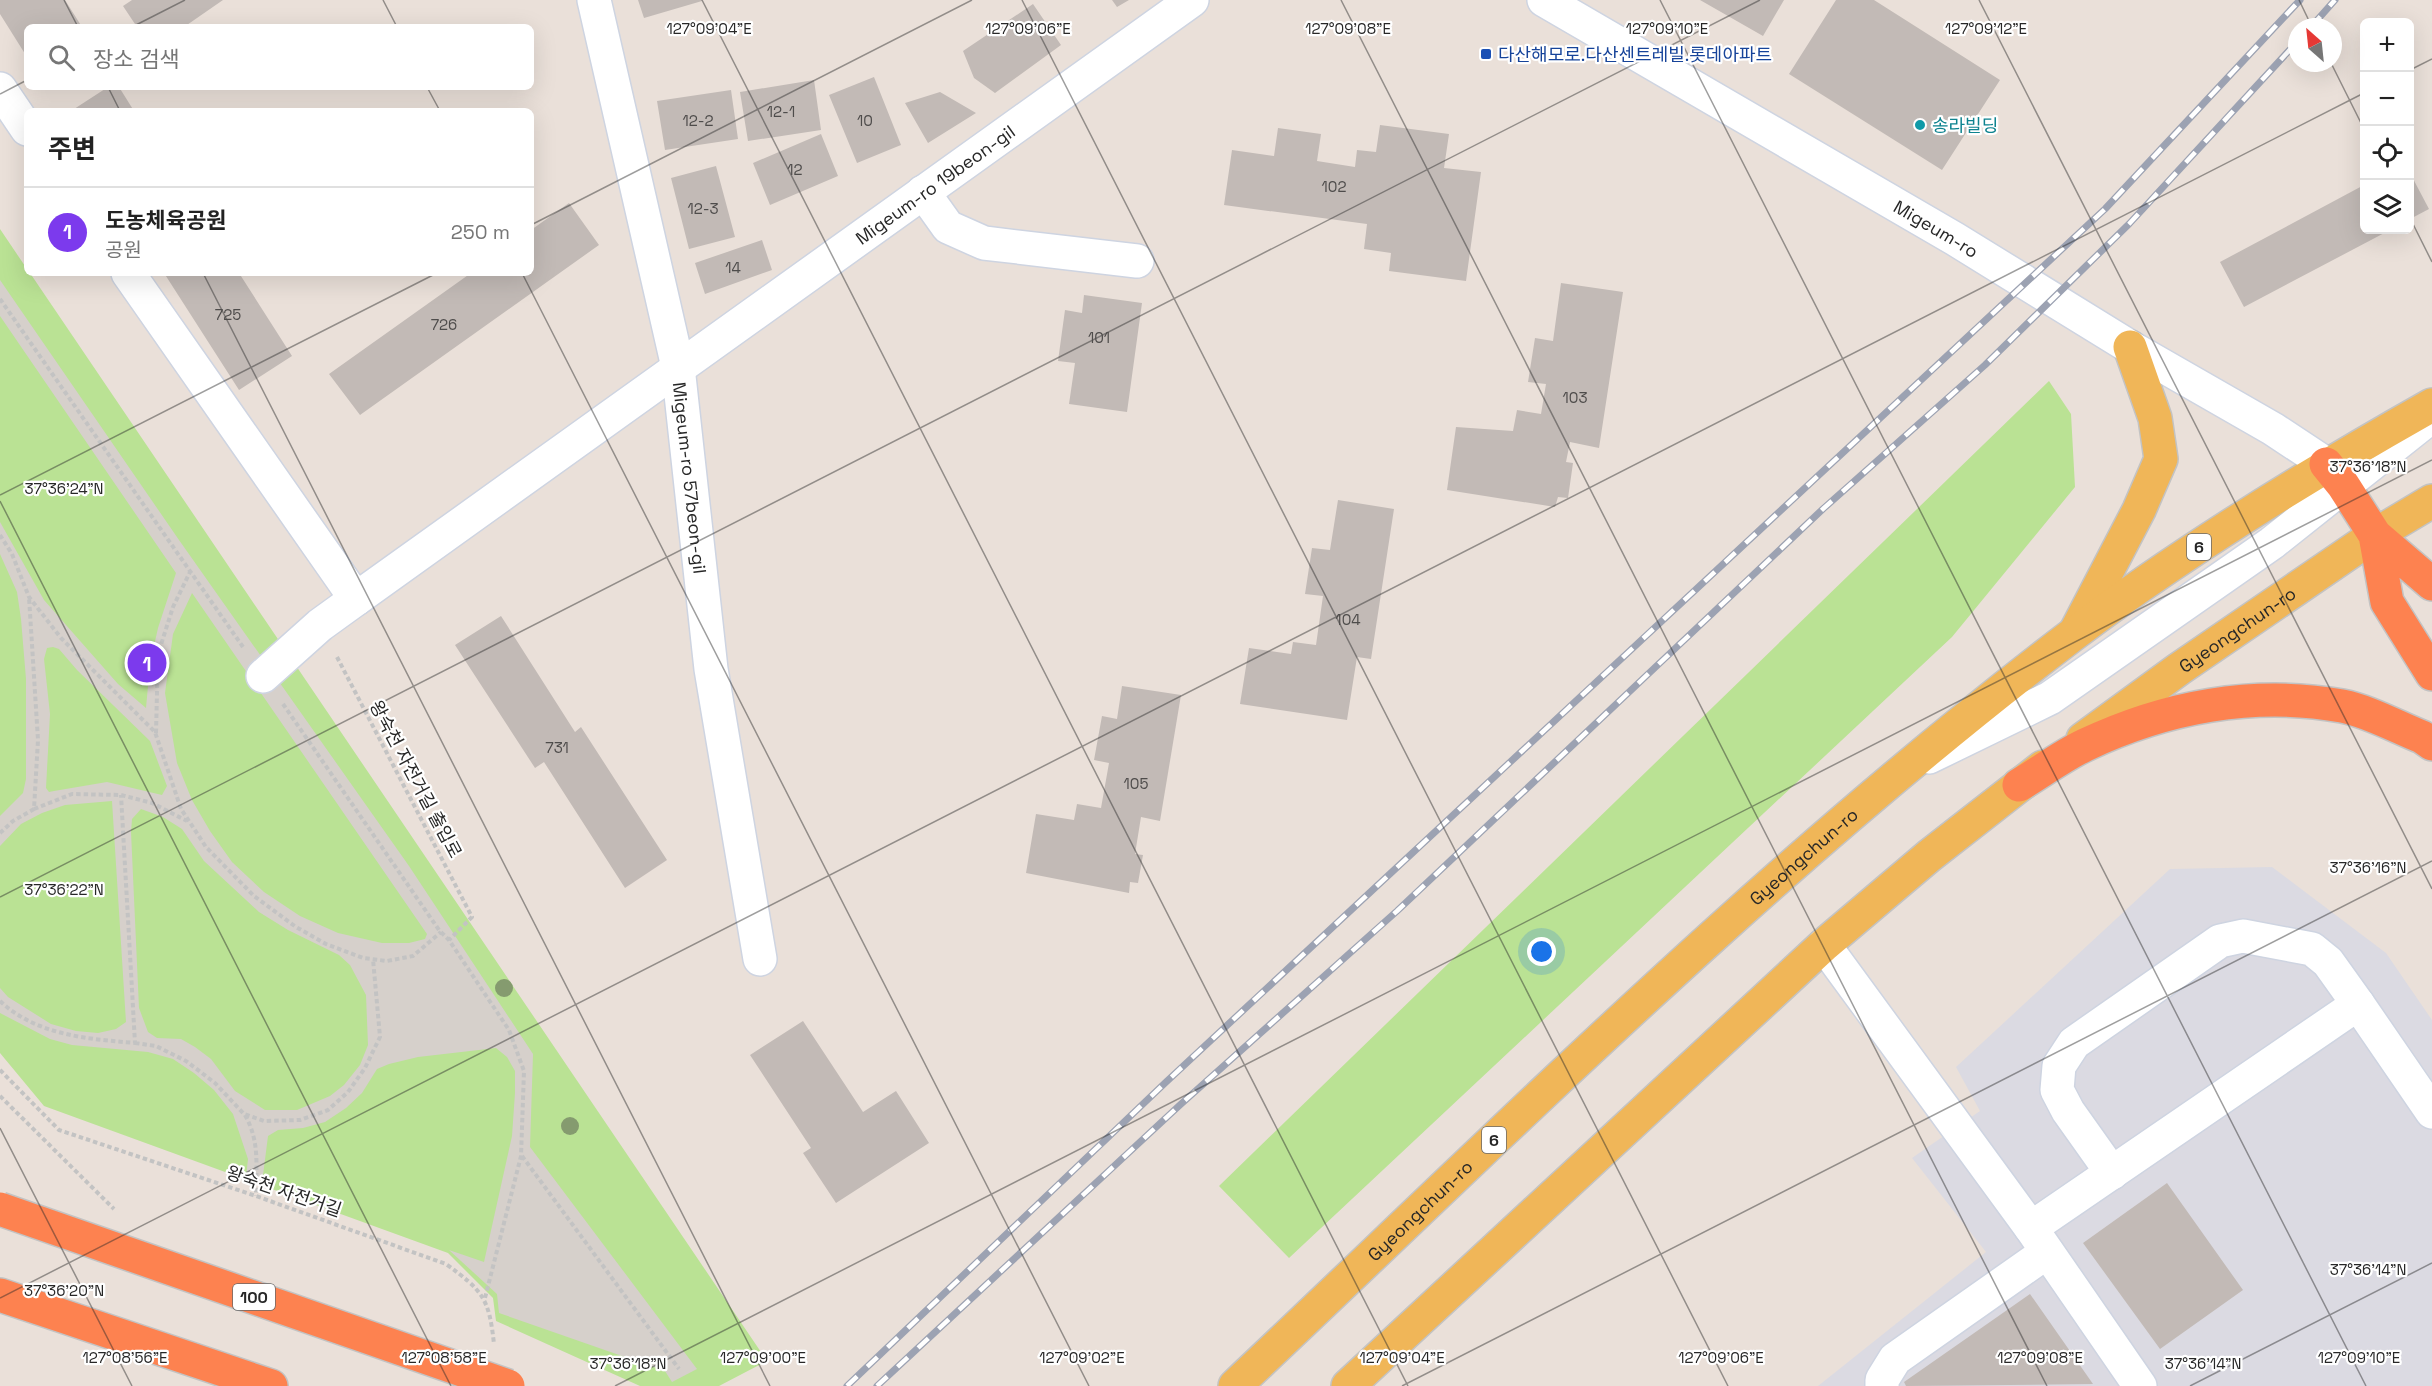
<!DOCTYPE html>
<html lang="ko">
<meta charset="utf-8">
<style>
body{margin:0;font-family:"Space Grotesk","Noto Sans KR",sans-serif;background:#f2f2f2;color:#222}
.controls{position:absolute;right:18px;top:18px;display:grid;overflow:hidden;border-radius:9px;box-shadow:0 6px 24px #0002}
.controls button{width:54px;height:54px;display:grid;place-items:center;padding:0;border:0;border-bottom:2px solid #e0e0e0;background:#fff;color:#222;font:30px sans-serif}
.compass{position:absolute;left:2288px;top:18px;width:54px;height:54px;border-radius:50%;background:#fff;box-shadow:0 6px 24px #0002;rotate:333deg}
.you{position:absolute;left:1542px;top:952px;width:21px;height:21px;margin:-15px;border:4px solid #fff;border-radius:50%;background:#1a73e8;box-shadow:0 0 0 9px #1a73e833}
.badge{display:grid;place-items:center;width:39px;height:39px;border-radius:50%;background:#7c3aed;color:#fff;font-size:20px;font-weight:700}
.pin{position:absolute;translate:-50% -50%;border:3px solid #fff;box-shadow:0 2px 6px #0006}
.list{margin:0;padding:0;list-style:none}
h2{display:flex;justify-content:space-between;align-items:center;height:78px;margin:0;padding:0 24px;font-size:26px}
h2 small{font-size:20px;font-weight:400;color:#767676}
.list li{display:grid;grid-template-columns:39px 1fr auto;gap:18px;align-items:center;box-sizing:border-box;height:90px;padding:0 24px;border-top:2px solid #e0e0e0}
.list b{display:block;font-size:22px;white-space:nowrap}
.list p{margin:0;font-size:20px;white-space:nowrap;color:#767676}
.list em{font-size:20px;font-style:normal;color:#767676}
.icon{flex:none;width:33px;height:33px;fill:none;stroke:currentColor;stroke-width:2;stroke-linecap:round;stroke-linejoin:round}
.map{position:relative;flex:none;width:2432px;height:1386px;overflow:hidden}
.search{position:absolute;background:#fff;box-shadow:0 6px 24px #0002;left:24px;top:24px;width:510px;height:66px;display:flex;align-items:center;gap:15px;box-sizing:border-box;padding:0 21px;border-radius:9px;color:#767676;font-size:22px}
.panel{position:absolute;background:#fff;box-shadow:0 6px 24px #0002;left:24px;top:108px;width:510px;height:168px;border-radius:9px}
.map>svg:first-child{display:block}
</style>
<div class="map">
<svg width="2432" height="1386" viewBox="0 0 2432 1386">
<rect width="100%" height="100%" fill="#eae0d9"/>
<path fill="#dbdae2" d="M2272,867L2386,953L2432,1020V1386H1818L1986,1252L1912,1158L1980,1111L1956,1067L2170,869Z"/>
<path fill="#bae294" d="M0,229L27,269V273H30L767,1361L719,1386H640L496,1321L493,1298L448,1253L44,1106L0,1053Z
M2049,381L2071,414L2075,487L1952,637L1289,1258L1219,1186Z"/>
<path fill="#d6d0cb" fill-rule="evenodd" d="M0,280L179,540L409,866L533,1054L530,1147L697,1369L672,1382L665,1371L499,1313L497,1294L449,1250L484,1262L512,1136L515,1093V1071L507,1057L496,1048L418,1057L389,1064L377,1069L362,1093L346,1108L325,1122L303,1128L278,1130L268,1136L262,1183L246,1177L248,1159L233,1114L214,1090L194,1073L173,1059L148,1052L72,1045L50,1039L0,1013V988L8,997L51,1024L76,1031L98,1033L116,1029L126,1022L112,801L65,805L42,813L21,824L0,846V816L23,793L26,779V679L21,619L17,592L0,554V522L44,600L118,684L146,708L150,664L158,628L176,573L0,316ZM192,593L427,934L425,939L409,943H382L338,933L300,916L264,892L232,862L210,831L192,800L177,763L165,693L173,634ZM53,647L59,649L77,670L150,741L167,786L162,795L107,782L54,791L49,792L46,788L50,714L44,659L47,648ZM141,809L163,817L182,829L204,861L259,912L288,930L339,955L350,965L366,995L368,1045L360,1065L344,1085L330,1096L297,1110H265L235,1091L211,1059L195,1047L181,1039L157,1038L148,1032L139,1008L131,832L132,819Z"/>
<path fill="#eae0d9" d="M0,1185L2,1186L185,1386H40L0,1372Z"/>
<path fill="#c2bab6" d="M0,0H65L82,27H27V57L0,14Z
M132,0H223L184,27H137L123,6Z
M638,0H702V1L644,18Z
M1112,0H1129L1117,7Z
M1700,0H1784L1763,36Z
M1836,0H1874L2000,80L1942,170L1789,74Z
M1033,4L1061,45L995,93L974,78L963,51Z
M874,77L901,145L857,163L829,95Z
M814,80L821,130L748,141L740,92Z
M108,87H119L134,111H71Z
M731,90L738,139L665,150L657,101Z
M940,92L976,113L928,143L905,103Z
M1380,125L1449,134L1444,168L1481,172L1466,281L1389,271L1391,253L1364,249L1367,224L1224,205L1232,150L1274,156L1278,128L1321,134L1317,161L1355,167L1357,150L1376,152Z
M821,134L838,176L770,205L753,163Z
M716,166L735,237L689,249L671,178Z
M2410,173L2429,209L2410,219Z
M2364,185V230H2390L2244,307L2220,262Z
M569,203L599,245L360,415L329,374L471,273H531V230Z
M762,240L772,270L705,294L695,263Z
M164,273H239L292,356L239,390Z
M1561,283L1623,292L1599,448L1570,442L1566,462L1573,463L1568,498L1558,497L1555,507L1447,490L1456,427L1513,431L1517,410L1541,414L1546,384L1528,382L1535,338L1553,341Z
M1084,295L1142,303L1127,412L1069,404L1075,363L1058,361L1065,310L1082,313Z
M1338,500L1394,509L1371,659L1357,657L1347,720L1240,704L1249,648L1291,654L1293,642L1316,645L1323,596L1305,594L1312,548L1330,550Z
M501,616L575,732L581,727L667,860L625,888L544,762L535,768L455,645Z
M1122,686L1181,695L1160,821L1141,817L1135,854L1143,855L1138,883L1130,882L1129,893L1026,873L1036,814L1074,820L1077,804L1101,808L1109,763L1094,760L1102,716L1117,719Z
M803,1021L863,1112L896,1091L929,1143L836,1203L803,1153L811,1148L750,1055Z
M2167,1183L2243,1290L2160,1349L2083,1243Z
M2030,1294L2093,1384L1906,1386L1904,1382Z"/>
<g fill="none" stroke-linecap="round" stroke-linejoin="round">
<g stroke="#ced4e1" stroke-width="36">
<g id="minor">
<path id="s1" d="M594,0L678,367L711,669L760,959"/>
<path id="s2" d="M1544,0L1955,239L2130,347L2273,429L2326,464"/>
<path d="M0,89L27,129"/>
<path d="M923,192L948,227L984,243L1137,261"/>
<path id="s3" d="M128,273L356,599L1192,0"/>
<path d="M263,676L320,625L356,599"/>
<path d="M1929,757L2050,698L2272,543L2428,419"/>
<path d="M1824,945L2031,1228L2140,1386"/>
<path d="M2112,1173L2068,1111L2057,1090L2059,1066L2074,1043L2220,941L2243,936L2312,949L2328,962L2358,1004"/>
<path d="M2031,1228L2358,1004L2432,1112"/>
<path d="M1882,1386V1380L1895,1359L2047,1252"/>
</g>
</g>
<g stroke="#c3c3c3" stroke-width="36">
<g id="major">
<path d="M2077,629L2139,510L2161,459L2155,418L2130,347"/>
<path id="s4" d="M2083,739L2179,669L2375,535L2432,501"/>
<path id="s5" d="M1235,1386C1507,1129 1773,863 2071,636C2185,550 2308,475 2432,405"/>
<path d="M1348,1386L1824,945L1929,856L2043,767"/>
</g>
</g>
<g stroke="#c3c3c3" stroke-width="36">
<path id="highway" d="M2326,464L2343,485L2375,535L2432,584
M2375,535L2387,602L2432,674
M2019,785C2041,772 2062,756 2085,745C2165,707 2254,690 2342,706C2368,711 2397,727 2422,737L2432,744
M0,1295L271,1386"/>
</g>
<path stroke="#c3c3c3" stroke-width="4" stroke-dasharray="4.5 3" stroke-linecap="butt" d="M0,299L243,647
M0,535L12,554L29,597L61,638L155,732L181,809L206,847L254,896L296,927L326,944L363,958L387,961L413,956L441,932
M337,657L472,917L449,940
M283,704L439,930L449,940L509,1030L524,1071L521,1156L485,1298
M156,733L158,654L173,607L190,572
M34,809L72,794L121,795L152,803L187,821
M0,833L13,821L34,809L38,740L29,597
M0,1001C36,1035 87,1039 135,1043L121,795
M135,1043L156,1046L186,1061L215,1083L244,1114L264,1121L300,1120L328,1110L348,1092L365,1068L380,1037L373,959
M0,1070L59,1130L256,1196L446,1264C483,1291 489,1298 494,1344
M0,1096L114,1209
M245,1115C260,1142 256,1165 256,1196
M522,1156L679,1369"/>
<use href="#minor" stroke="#fff" stroke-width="33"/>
<use href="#major" stroke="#f0b658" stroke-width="33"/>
<use href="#highway" stroke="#fd8250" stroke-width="33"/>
<g stroke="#9ca2b2" stroke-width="7">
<path id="rail" d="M2311,27L2335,0
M847,1386L1165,1083L2105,209L2300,0
M877,1386L1181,1104L1397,911L1824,508L1985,365L2129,224L2297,42"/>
</g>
<use href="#rail" stroke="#fff" stroke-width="4.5" stroke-dasharray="14" stroke-linecap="butt"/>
<g stroke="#c3c3c3" stroke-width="36" stroke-linecap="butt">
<path id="highway-bridge" d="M0,1209L508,1386"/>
</g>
<use href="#highway-bridge" stroke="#fd8250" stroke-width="33"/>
</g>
<g fill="#859b6f">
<circle cx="504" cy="988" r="9"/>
<circle cx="570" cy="1126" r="9"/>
</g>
<path fill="none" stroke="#272727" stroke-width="1.5" stroke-opacity="0.45" d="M64,0L78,27M383,0L397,27M702,0L1408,1386M1022,0L1728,1386M1341,0L2047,1386M1660,0L2366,1386M1979,0L2432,889M2299,0L2312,27M132,27L185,0M2331,63L2364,129M2410,70L2432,59M108,87L120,111M427,87L440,111M0,94L27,80M2410,218L2432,262M531,225L972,0M203,273L770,1386M522,273L1089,1386M0,495L437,273M0,501L451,1386M0,897L1760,0M0,1128L132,1386M0,1298L2364,93M615,1386L2432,460M1402,1386L2432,861M2190,1386L2432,1263"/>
<rect fill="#1a4fb4" stroke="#fff" stroke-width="2" x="1480" y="48" width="12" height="12" rx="3"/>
<circle fill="#0f9aa8" stroke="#fff" stroke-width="2" cx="1920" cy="125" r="6"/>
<g text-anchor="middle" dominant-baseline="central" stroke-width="4.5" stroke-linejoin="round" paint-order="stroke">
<g font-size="15" fill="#4e4c4b">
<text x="781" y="111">12-1</text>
<text x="698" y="120">12-2</text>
<text x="865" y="120">10</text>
<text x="795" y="169">12</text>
<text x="1334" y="186">102</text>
<text x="703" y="208">12-3</text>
<text x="733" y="267">14</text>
<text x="228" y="314">725</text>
<text x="444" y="324">726</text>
<text x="1099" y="337">101</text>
<text x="1575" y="397">103</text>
<text x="1348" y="619">104</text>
<text x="557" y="747">731</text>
<text x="1136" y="783">105</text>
</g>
<g fill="#fff" stroke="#686868" stroke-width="1.5">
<rect x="2187" y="534" width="24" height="26" rx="4.5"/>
<rect x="1482" y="1127" width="24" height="26" rx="4.5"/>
<rect x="233" y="1284" width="42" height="26" rx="4.5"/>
</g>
<g font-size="16" font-weight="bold" fill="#272727">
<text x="2199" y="547">6</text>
<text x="1494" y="1140">6</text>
<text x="254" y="1297">100</text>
</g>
<g font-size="18" fill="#164399" stroke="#fff" text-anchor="start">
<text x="1498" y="54">다산해모로.다산센트레빌.롯데아파트</text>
</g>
<g font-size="18" fill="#0d838f" stroke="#fff" text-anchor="start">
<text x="1932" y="125">송라빌딩</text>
</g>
<g font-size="18" fill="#272727" stroke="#fff">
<text stroke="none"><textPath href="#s3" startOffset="1110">Migeum-ro 19beon-gil</textPath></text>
<text stroke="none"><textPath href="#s2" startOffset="454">Migeum-ro</textPath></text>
<text stroke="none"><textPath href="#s1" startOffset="488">Migeum-ro 57beon-gil</textPath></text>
<text stroke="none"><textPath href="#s4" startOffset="189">Gyeongchun-ro</textPath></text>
<text transform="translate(416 779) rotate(62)">왕숙천 자전거길 출입로</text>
<text stroke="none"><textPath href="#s5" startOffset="777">Gyeongchun-ro</textPath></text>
<text transform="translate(284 1191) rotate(19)">왕숙천 자전거길</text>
<text stroke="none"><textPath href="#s5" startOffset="255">Gyeongchun-ro</textPath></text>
</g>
</g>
<g font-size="15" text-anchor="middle" fill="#272727" stroke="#fff" stroke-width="4.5" stroke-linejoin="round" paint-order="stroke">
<text x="709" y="34">127°09'04"E</text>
<text x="1028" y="34">127°09'06"E</text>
<text x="1348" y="34">127°09'08"E</text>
<text x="1667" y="34">127°09'10"E</text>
<text x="1986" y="34">127°09'12"E</text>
<text x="2368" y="472">37°36'18"N</text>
<text x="64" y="494">37°36'24"N</text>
<text x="2368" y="873">37°36'16"N</text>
<text x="64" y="895">37°36'22"N</text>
<text x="2368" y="1275">37°36'14"N</text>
<text x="64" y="1296">37°36'20"N</text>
<text x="125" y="1363">127°08'56"E</text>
<text x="444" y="1363">127°08'58"E</text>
<text x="763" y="1363">127°09'00"E</text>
<text x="1082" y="1363">127°09'02"E</text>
<text x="1402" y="1363">127°09'04"E</text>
<text x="1721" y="1363">127°09'06"E</text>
<text x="2040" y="1363">127°09'08"E</text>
<text x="2359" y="1363">127°09'10"E</text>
<text x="628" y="1369">37°36'18"N</text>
<text x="2203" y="1369">37°36'14"N</text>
</g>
</svg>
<div class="controls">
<button>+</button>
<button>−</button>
<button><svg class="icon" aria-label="locate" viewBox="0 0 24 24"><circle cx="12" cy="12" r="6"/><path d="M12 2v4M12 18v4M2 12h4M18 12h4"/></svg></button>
<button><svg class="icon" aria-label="layers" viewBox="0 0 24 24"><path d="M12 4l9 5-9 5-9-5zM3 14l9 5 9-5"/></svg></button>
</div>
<svg class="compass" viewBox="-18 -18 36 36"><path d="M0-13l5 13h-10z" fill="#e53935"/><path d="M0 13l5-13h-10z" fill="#767676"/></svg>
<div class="you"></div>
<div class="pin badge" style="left:147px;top:663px">1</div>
<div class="search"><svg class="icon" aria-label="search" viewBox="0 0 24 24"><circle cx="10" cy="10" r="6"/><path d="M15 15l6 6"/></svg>장소 검색</div>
<section class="panel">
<h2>주변<small></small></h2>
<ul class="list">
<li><span class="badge">1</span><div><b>도농체육공원</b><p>공원</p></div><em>250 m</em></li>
</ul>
</section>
</div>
